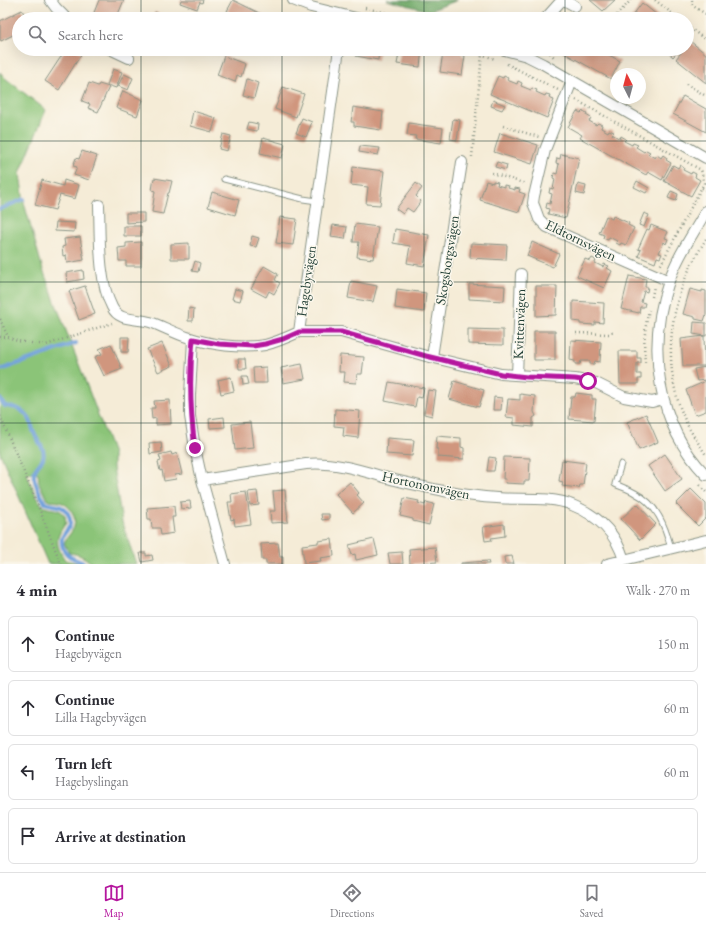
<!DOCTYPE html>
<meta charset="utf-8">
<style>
body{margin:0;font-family:"EB Garamond",serif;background:#f7f7f7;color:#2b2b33}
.compass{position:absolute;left:610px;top:68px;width:36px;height:36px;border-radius:50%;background:#fff;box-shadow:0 4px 16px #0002;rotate:354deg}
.stop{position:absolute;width:12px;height:12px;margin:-9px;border:3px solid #b5179e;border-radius:50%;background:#fff}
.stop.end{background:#b5179e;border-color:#fff;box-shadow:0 1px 4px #0008}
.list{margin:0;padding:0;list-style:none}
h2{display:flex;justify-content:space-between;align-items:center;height:52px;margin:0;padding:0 16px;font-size:17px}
h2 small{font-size:13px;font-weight:400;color:#7c7c81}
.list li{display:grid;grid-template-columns:26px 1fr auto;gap:12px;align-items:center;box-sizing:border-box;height:56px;margin:0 8px 8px;padding:0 8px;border:1px solid #e1e1e2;border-radius:6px}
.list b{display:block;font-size:15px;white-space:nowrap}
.list p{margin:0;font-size:13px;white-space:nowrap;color:#7c7c81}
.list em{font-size:13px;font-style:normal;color:#7c7c81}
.icon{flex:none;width:22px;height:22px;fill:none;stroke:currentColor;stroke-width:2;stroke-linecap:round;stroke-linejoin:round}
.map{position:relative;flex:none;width:706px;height:564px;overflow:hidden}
.search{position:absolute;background:#fff;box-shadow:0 4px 16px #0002;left:12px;right:12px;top:12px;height:44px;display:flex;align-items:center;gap:10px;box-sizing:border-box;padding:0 14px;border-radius:22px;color:#7c7c81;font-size:15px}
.sheet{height:308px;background:#fff}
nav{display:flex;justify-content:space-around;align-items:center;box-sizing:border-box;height:56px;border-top:1px solid #e1e1e2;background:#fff;font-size:11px;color:#7c7c81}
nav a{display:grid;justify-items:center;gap:2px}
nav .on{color:#b5179e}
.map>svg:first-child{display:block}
</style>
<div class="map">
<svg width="706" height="564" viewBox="0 0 706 564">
<rect width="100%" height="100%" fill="#fbf7ec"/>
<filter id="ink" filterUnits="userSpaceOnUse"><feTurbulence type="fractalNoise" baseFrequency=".025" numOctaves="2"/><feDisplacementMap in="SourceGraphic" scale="8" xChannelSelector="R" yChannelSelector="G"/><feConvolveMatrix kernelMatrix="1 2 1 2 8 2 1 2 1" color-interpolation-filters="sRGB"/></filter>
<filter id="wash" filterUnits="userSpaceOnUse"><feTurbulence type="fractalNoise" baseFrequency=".012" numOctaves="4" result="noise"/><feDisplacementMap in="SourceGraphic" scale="16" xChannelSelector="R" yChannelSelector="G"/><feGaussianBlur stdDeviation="0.9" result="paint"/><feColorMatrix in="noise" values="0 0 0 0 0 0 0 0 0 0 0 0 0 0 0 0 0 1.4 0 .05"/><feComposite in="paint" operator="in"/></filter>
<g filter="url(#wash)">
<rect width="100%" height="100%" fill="#f5ecd7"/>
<path fill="#8bc478" stroke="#558056" d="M0,72L5,78L46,110L20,173L24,203L43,270L113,454V467L122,522L136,564H92C85,557 79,554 69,553L64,543C66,537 72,533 74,527C77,516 70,505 60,502C55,501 51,502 47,500L39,483L38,473H27C29,480 39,505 45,507C55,511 58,506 65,516L66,523C55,538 55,544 65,560L81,564H48L0,453Z"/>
<path fill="#70aa68" stroke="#48744e" d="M387,0H458L429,11Z"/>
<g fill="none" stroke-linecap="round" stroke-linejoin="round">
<path stroke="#72a2dc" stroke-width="4" d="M0,209L24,199
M0,370L76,343
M0,399L5,406C11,407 17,407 22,411C34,420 30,426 35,435C38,442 46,449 43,458C40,465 33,468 34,477C35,485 41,496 45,503C51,506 57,504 63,508C69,512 72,521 69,527C67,531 63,534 62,538C61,543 63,549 66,553C70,559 80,560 85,564"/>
</g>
<g id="blocks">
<path fill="#d0967e" d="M99,0H124L116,19H102L93,15Z
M181,0H203L202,3L200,2L197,9L180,3Z
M233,0L263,15L261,19H240L227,11Z
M590,0H615L603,11Z
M642,3L662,19H630Z
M22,10L27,19H19V32L1,41L0,39V21Z
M155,12L169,19H152Z
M690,41L706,54V83L676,59L684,49H687V45Z
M66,49H75L82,53L59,90L45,81Z
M357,49H379L378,60L356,56Z
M400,49H422L420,67L397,64Z
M446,49L462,52V55L465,56L462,75L440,72L443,52L446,53Z
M557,49H598L620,61L611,79Z
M664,49H680L673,57Z
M224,56L245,64L241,77L237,75L235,82L217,75Z
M113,69L122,72L116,88L107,85Z
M124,74L133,78L128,90L118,86Z
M498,76L503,78L504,76L508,78L507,80L517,84L518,81L522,83L521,86L531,90L532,88L537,90L536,92L545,96L546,94L550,95L549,98L554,100L547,118L490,94Z
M247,79L258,83L254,98L243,95Z
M89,83L98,86L99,84L109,87L98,112L88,108L90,104L82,101Z
M283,87L304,94L296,117L275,109Z
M123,91L143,100L137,116L116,108Z
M683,96L706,109V132L673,114Z
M493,100L505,105L502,110L491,106Z
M353,107L383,112L381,130L354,126V122H351Z
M193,111L216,118L212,132L190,126Z
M577,111L581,113L583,111L587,113L586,115L591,118L589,121L596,125L598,123L602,125L601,128L608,132L609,130L614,132L612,134L620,139L621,136L626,139L624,141L632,145L633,143L638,145L636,147L644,152L646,150L650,152L648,154L655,158L657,155L661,158L663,155L667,158L666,160L671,163L662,180L648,172L646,175L580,138L582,135L568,127Z
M302,118L312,122L306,137L296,133Z
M453,119L460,120L457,140L450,139Z
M249,122L258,124L257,131L247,129Z
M409,123L443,128L441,143L415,139L416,136L407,135Z
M500,133L538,145L532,164L494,152Z
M223,134L231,136L227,151L219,149Z
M263,138L285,144L282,158L260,153Z
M360,146L380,148L378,155L359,152Z
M82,151L97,156L89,180L74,175L77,167L73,166L76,158L79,159Z
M561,154L579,158L566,218L548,214L549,209L546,208L547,203L550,204L552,194L549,193L550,188L553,189L555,179L553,178L554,173L557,174L559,164L556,163L557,158L560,159Z
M497,162L507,165L506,170L495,167Z
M673,165L678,168L680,165L684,168L683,170L691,174L692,172L696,174L695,177L700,180L691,196L664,181Z
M353,167L384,171L380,205L366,204L368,187L351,185Z
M154,178L172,181L169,193H168L163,214L152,212L155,191L152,190Z
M42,180L63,186L64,180L79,185L75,199L60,195L55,210L35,205Z
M486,181L493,183V181L498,182L497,185L504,187V185L509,186L508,188L515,190V188L520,189L519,192L525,194L519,212L480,200Z
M637,181L649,188L646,193L634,187Z
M416,183L422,188L416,196L421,201L413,212L407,208L403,214L396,209Z
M578,184L586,186L584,195L576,193Z
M671,191L678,194L676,201L668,198Z
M212,192L239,200L235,215L208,207Z
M126,213H144V222L126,223Z
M644,213L649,215L644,227L639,225Z
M606,216L612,219L613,216L629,223L628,225L634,228L626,245L621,243L620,245L616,243L617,241L609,237L608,240L603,238L604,235L599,233Z
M280,217L297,219L293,245L276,243Z
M56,222L75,223L74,232L55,231Z
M355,224L378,227L373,259L357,257L359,242H353Z
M333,225L347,227L345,239L331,237Z
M651,225L668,232L665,238L668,239L666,244L664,242L659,253L662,254L660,258L657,257L655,263L638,256L641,250L638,249L647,229L649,230Z
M124,226H141V236H124Z
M395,229L429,235L424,266L407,263L410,246L393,243Z
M252,236L259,238L256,247L250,246Z
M80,237L84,260L67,263L66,255L63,256L62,247L65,246L64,239Z
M141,242V266H126V261H119L118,248L126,247V243Z
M532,242L559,254L553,267L527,256Z
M189,243V259H171V244Z
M471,243L507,245L506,260L470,258Z
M592,258L596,260L595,263L603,267L604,264L609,266L607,268L612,271L604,288L577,276L585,259L590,261Z
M195,261L200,263L198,272L192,271Z
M264,266L278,274L275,280L280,283L274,294L269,291L266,297L251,289Z
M83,270L84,279L67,282L66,273Z
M629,276L646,279L645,287H648L647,292L644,291L641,302L645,303L644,307H640L639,313L621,309Z
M351,281L377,286L373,302L348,298Z
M469,284L505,286L504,301L469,299Z
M85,286L95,314L79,320L69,291Z
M536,286H557L556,315L536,316Z
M235,289L243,291L240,301L232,299Z
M397,289L426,293L424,312L395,308Z
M690,289L702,292V290L706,291V315L704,321L695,319V317L683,314Z
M573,301L604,303L603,323L595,322V325L580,324V322L573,321Z
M189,308L194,309L193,321H188Z
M694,322L706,323V336L693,334Z
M468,329L503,330V345L468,344Z
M534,331H555V360H534Z
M704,336L705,366H683L681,339Z
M121,337H129L128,352H121Z
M571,340L601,342L600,362L595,361L594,364H590V361H581L580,364H575V361L570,360Z
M162,343L172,366L158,372L147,349Z
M111,344L122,369L104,376L95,357L102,354L99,349Z
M619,351H637V358H641V363H637V374H641V379H638V384H620Z
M340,355L364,357L362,374H357L356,383L344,382L345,372H339Z
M238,359H245L246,369H239Z
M302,364L305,379L283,383L281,368Z
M266,367L267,383H254L253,368Z
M706,367V380L697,381L694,369Z
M242,376H247L249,384L243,385Z
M231,377L234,391L221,394L218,380Z
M454,381L484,390L479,407L449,399Z
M706,381V411L695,415L686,390Z
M389,382L424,388L422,398L417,397L415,407L385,401Z
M428,390L436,391L432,416L424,414Z
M576,393L592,395V399H596L594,421L569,419L571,397H575Z
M520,394L535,396L534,412L536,416L533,418V427L514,425V418L506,417L508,399L520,400Z
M494,397L502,398L501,410H493Z
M170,400L171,424L156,425V418L152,419L151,408H155L154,401Z
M335,409L360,411L358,438L343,436L344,427L334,426Z
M646,414L658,442L639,450L627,422Z
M224,417L225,427L210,428L209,419Z
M250,422L253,448L235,450L232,424Z
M437,436L461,438V447L464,448V459L438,457V449H436Z
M387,438L414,440L412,456L386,454Z
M161,442L162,452L150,454L149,443Z
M171,452L172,455L177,453L182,474L175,475L176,479L164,481L162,470L160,471L158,462L161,461L159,455Z
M665,454L682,479L665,491L648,466Z
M489,457L496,458L494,471H487Z
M504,457L530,458L529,481H524V484L505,483L506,479H503Z
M562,460L586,463L583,485H580L579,488L562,486L563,482L559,481Z
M350,482L359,493L357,495L364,503L353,513L336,494Z
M691,489L706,504V518L698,526L676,504Z
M285,490L288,522L271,523L270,511H275L273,491Z
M257,491L259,505L250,506L248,492Z
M246,492L251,524L235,526L234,519L231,520L228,502H232L231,494Z
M404,498L419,501L418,503L425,505L426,502L434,504L429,525L413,521V519L400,516Z
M190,501L191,508L181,509L180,502Z
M637,504L656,524L640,540L621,519Z
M174,506L175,517H172L174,533L161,535L160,528H152L151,519H148L147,508Z
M321,514H329V519L322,520Z
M504,524L505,536L491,538L492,540L485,541L483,527Z
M332,539L334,556L320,558L321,561L304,563L302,545L318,543V541Z
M374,539L378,555L356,560L355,554L352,555L349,545Z
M278,543L280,557H283V564H266V560H262L261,544Z
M435,547L437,562L410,564L409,549Z
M402,552L403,564H390L388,553Z
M140,553H146V556L152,555L153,560L142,562Z
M512,556L514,564H505L504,557Z
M488,561L489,564H461V563Z"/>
</g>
</g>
<g filter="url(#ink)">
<use href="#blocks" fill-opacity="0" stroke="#8a9486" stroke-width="1"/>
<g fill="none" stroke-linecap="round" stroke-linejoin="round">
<g stroke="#8a9486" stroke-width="7">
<path id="service" d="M224,179L303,199L317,201
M621,464L615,484C621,487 629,489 635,493C657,504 665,526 671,548"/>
</g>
<g stroke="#8a9486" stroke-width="12">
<path id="minor" d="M50,0L56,8L67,19
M293,0L311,7L360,19
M564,0L575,6
M545,19L562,0
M110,49L129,58
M339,49L299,332H341L426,356L501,374L575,379L596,383L624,397L652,402L663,399
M501,49L527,56L543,64L706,158
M572,81L545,150L534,196L533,203L535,208L539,219L547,227L669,281
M99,205C100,235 98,281 112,307C119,322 136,318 150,322C162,326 174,333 187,337C211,345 240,349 265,345C277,342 288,337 299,332
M706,211C693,234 677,257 669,281C646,347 657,425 706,475
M193,339L190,395V416L195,448L202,480L225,564
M432,357L462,162
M517,375L521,274
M202,480L306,464C335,461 366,472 395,480C428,488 462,496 497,498C519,500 552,496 572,505C597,515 616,533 624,560
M607,564L706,540"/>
</g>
<path stroke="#8a9486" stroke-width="2.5" stroke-dasharray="1 3" stroke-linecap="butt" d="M655,0L679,19
M692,0L693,6L706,14
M365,8L414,19
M564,17L568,19
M373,19L375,11
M617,19V15L631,0
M687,26L706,40
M466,49L495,59
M550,49V53L554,57
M507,64L558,90
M686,84L706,96
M576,100L701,170C703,175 702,179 704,183L660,266
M503,126L539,137
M472,157L482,54
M492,173L526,184
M702,188L706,190
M706,239C699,251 691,264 686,277C668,320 665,371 683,415C688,429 698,442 706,455
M652,297L654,286
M0,319L8,337
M576,333L609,334L615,331
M0,337H8L17,341L46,345L112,323
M645,362C643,345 645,326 649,310
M0,416L37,503L61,564
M700,485L706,492"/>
<use href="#service" stroke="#fff" stroke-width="5"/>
<use href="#minor" stroke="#fff" stroke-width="10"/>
</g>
</g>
<g fill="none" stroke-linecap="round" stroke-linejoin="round" filter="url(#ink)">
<path stroke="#b5179e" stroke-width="5" d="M195,448C190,410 189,376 193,339L219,344L253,346L265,344L283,339L299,332H341L426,356L501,374L527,377L575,379L588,381"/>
</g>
<path fill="none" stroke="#1f3d34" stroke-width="1" stroke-opacity="0.55" d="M141,0V19M282,0V19M424,0V19M565,0V19M141,49V564M282,49V564M424,49V564M565,49V564M0,141H706M0,282H706M0,423H706"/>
<g text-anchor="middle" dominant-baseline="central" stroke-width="3" stroke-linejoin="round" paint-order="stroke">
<g font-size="14" fill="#1f3d34" stroke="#fbf7ec">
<text transform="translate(581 240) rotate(26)">Eldtornsvägen</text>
<text transform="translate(447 260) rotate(-81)">Skogsborgsvägen</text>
<text transform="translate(306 281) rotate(-82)">Hagebyvägen</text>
<text transform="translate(519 324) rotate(-88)">Kvittenvägen</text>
<text transform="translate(426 485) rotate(12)">Hortonomvägen</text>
</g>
</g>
</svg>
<svg class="compass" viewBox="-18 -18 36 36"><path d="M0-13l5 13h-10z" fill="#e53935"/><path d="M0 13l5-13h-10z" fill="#7c7c81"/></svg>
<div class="stop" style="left:588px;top:381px"></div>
<div class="stop end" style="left:195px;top:448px"></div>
<div class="search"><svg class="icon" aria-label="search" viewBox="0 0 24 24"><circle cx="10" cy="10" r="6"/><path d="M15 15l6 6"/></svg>Search here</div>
</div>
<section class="sheet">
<h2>4 min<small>Walk · 270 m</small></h2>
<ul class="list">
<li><svg class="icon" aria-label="ahead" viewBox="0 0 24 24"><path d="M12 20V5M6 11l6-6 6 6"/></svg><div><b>Continue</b><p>Hagebyvägen</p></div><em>150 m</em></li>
<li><svg class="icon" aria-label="ahead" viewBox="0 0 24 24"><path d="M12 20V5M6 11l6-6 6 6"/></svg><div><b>Continue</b><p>Lilla Hagebyvägen</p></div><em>60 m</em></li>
<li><svg class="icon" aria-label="left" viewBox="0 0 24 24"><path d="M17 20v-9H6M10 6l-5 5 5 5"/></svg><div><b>Turn left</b><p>Hagebyslingan</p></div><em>60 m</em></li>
<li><svg class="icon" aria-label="arrive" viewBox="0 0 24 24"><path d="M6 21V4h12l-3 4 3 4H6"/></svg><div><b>Arrive at destination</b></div></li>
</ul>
</section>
<nav>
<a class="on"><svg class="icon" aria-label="map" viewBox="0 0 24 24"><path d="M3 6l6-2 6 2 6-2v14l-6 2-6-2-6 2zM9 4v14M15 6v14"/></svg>Map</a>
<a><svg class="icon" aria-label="directions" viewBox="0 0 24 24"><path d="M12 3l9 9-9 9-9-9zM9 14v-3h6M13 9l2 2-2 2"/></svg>Directions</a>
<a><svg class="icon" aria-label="saved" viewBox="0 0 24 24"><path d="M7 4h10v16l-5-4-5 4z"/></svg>Saved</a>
</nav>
